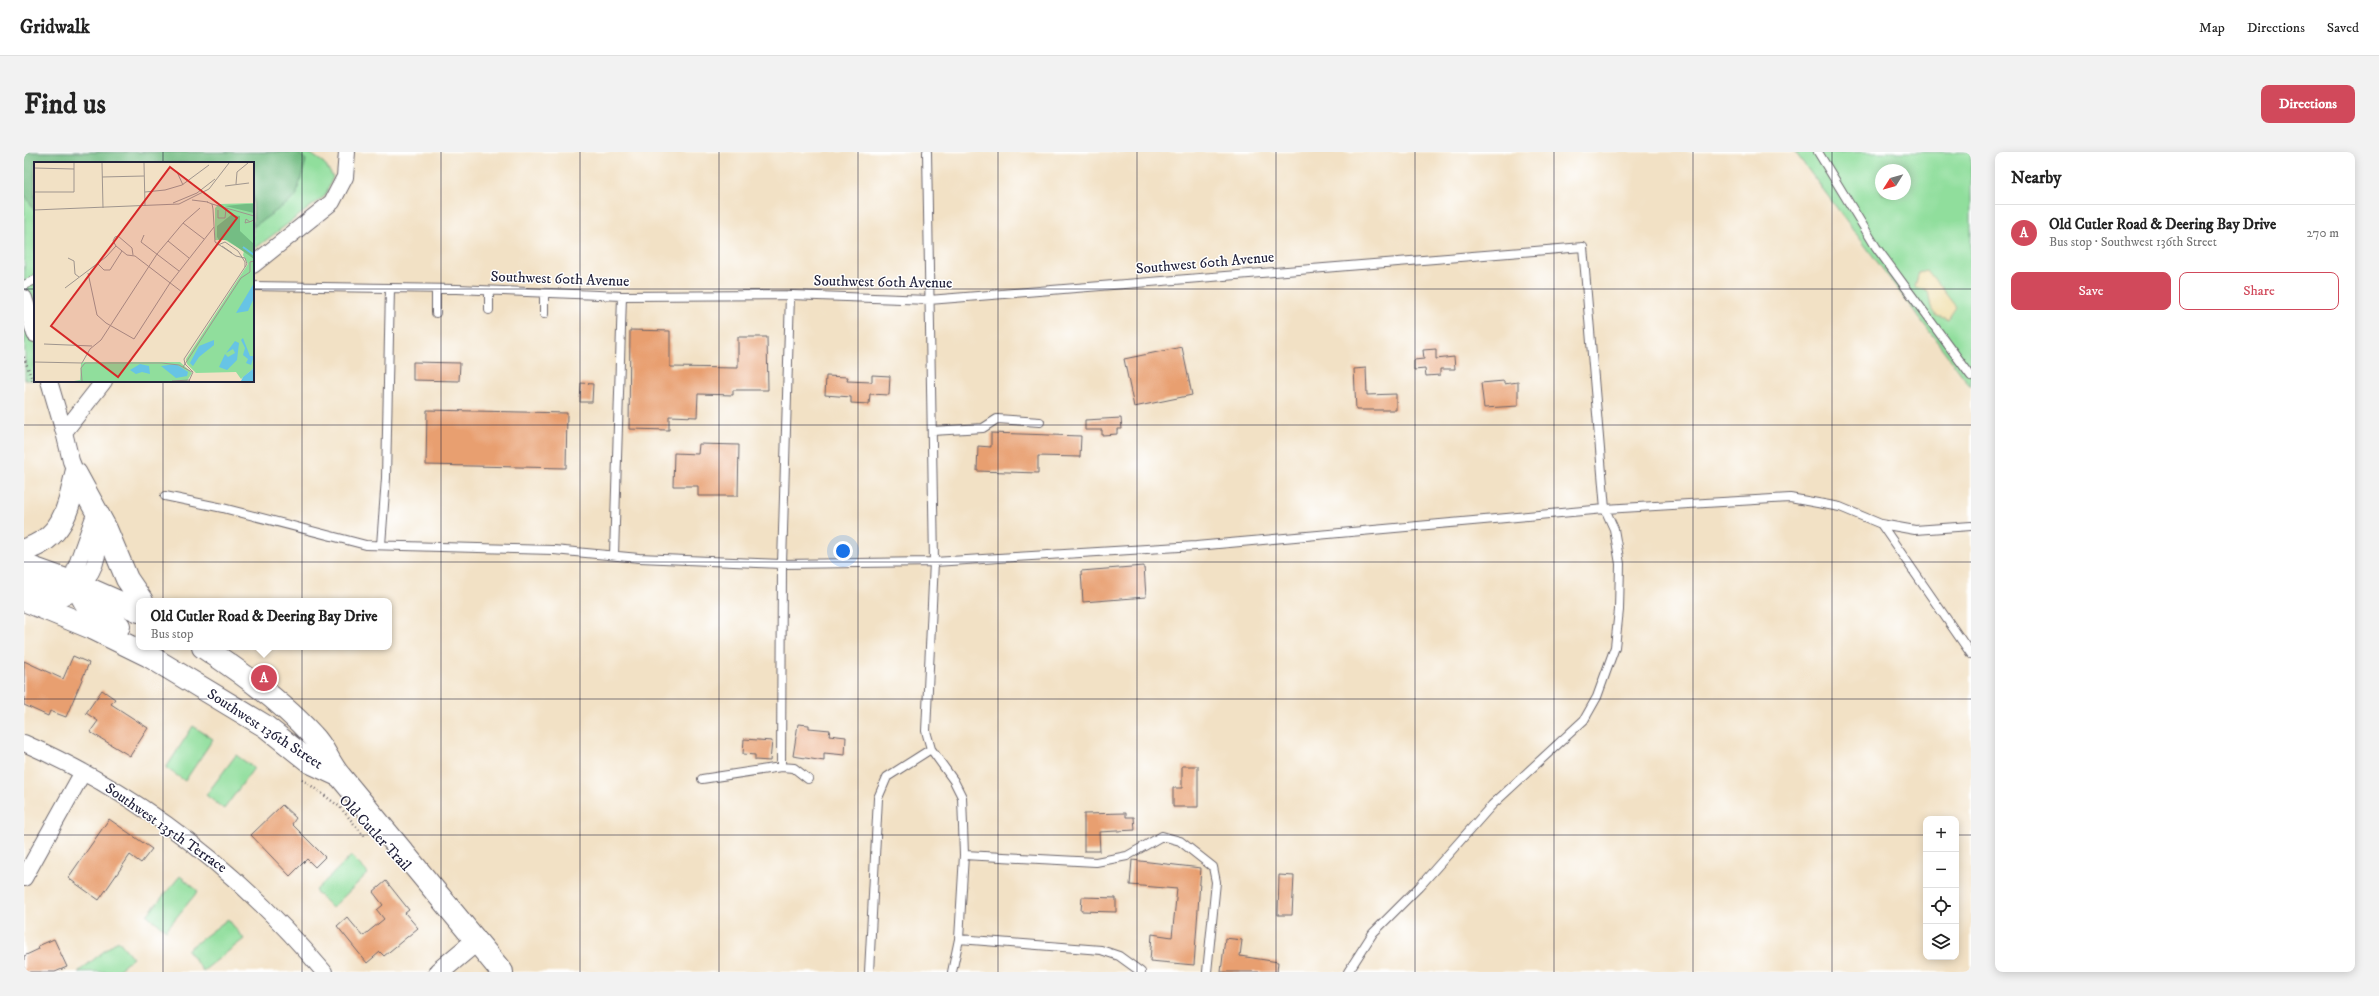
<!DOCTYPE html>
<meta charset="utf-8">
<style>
body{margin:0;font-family:"IM FELL DW Pica",serif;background:#f2f2f2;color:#222}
.controls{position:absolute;right:12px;bottom:12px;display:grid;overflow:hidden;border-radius:8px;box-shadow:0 2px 10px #0003}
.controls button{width:36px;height:36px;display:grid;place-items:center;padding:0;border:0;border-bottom:1px solid #e0e0e0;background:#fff;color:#222;font:20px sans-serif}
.compass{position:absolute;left:1851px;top:12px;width:36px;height:36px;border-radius:50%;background:#fff;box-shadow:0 2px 10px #0003;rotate:233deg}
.you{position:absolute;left:819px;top:399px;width:14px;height:14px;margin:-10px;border:3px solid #fff;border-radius:50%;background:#1a73e8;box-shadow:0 0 0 6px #1a73e833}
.badge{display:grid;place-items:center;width:26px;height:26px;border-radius:50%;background:#d1495b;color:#fff;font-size:13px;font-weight:700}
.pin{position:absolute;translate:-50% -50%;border:2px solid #fff;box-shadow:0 1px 4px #0006}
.popup{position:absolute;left:112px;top:446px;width:256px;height:52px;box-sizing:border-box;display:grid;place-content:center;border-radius:8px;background:#fff;filter:drop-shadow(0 1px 3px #0005);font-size:13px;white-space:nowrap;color:#767676}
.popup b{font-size:15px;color:#222}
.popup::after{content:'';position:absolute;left:50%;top:100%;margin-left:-8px;border:8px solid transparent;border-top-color:#fff}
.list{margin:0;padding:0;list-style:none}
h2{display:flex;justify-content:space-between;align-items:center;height:52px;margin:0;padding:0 16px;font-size:17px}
h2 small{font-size:13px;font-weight:400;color:#767676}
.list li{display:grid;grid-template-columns:26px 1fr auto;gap:12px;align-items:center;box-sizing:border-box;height:56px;padding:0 16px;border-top:1px solid #e0e0e0}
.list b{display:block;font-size:15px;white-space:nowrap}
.list p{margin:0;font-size:13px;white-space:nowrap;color:#767676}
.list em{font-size:13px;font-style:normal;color:#767676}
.actions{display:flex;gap:8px;padding:12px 16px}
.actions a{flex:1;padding:9px 0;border:1px solid #d1495b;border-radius:8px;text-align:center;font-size:14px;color:#d1495b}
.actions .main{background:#d1495b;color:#fff}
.icon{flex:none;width:22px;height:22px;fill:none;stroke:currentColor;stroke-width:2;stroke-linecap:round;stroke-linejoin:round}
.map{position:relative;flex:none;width:1947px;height:820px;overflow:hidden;border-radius:8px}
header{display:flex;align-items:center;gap:24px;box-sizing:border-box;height:56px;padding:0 20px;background:#fff;border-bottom:1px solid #e0e0e0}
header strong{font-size:19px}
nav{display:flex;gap:22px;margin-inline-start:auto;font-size:14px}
.intro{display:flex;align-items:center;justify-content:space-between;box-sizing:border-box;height:96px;padding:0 24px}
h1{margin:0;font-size:28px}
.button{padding:10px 18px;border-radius:8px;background:#d1495b;color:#fff;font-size:14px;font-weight:700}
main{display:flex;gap:24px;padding:0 24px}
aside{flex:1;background:#fff;border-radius:8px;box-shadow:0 2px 10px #0003}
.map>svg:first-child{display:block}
</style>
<header>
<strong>Gridwalk</strong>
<nav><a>Map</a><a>Directions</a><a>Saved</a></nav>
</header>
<div class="intro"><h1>Find us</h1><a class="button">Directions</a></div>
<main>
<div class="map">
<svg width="1947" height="820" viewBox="0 0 1947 820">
<rect width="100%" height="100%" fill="#fff"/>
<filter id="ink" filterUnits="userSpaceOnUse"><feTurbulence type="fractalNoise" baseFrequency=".025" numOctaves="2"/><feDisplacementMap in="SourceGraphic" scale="8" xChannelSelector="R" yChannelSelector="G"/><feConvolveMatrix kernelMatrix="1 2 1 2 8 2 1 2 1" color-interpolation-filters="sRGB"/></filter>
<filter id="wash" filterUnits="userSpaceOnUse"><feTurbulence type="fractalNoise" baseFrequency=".012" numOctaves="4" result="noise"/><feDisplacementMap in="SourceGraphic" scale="16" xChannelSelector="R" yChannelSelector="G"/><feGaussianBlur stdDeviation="0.9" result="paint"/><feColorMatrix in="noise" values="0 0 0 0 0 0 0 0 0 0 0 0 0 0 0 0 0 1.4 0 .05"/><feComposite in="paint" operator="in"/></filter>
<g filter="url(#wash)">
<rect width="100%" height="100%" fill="#f2e1c5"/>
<path fill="#90de9c" stroke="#59806c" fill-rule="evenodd" d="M0,0H284L300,11L309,25L301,44L229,98V11H11V228H1Z
M1771,0H1947V235ZM1857,18H1881V42H1857Z
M169,574L189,587L161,629L142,616Z
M212,603L230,616L200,657L182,643Z
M327,704L344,721L308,756L291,739Z
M156,724L174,739L142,778L123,763Z
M204,767L220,787L179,819L163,798Z
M94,788L109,806L92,820H54Z"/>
<path fill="#74bd84" stroke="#4b7060" d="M0,0H273L282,8L272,45L229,75V11H11V60L0,41Z"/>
<path fill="#eeda9e" stroke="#887e6c" d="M1903,118L1932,155L1924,167L1913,164L1907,155L1904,139L1891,135L1895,120Z"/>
<g id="blocks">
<path fill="#e89f6f" d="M606,178L646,179V215L714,216V185H743L744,238H709V243L674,242L673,265L645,264V278L605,277Z
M1158,195L1168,243L1110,255L1100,207Z
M1412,197V207L1430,205L1431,217H1416V223L1402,224L1401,217L1390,218V208L1400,207L1399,198Z
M389,210L436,211L435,229L389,228Z
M1342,216L1343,243L1372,242V258H1332L1330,217Z
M848,223L866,224L865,243L846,242L845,252L827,251V245L801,243L802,224L824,225L823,229L848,230Z
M1480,229V232L1494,230V254L1460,256L1457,231Z
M557,231L569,232L568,250H556Z
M403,258L543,261L542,316L402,313Z
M1097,266L1098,277H1093V282L1078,283V278H1061V268Z
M967,281L1057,284L1056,305L1014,304V321L953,319L954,294L967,295Z
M675,292L715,293L714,344H674V334H649L650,301L674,302Z
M1120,414L1122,445L1059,450L1057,419Z
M49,504L65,511L42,565L26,559L24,564L0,553V509L39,527Z
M78,538L91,547L87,552L124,576L106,604L66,580L74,569L62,561Z
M774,572L785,573V576L806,578L805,583L822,585L821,603L800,601V609L769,604Z
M720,587L748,589L746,609L731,608V603L719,602Z
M1158,614H1174V655H1149V636H1158Z
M258,653L272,666L268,672L301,705L291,715L283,707L266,724L227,683Z
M1102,661V665H1110L1111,678L1075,680L1076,699H1060V662Z
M85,667L128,697L117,711L106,703L75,748L44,726Z
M1108,708L1177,716L1170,813L1126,809L1128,782L1148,785L1153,737L1106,733Z
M1255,723L1270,724L1268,763H1254Z
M362,729L385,758L381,761L394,776L360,804L356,800L343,811L313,774L323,765L339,784L360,767L353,758L359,753L349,740Z
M1058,745L1092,746V760L1057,759Z
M1201,786L1218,788L1216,804L1254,810L1253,820H1197Z
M30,787L43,815L31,820H0V804L15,797L14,794Z"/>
</g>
</g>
<g filter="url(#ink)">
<use href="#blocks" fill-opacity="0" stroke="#6b656b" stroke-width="1"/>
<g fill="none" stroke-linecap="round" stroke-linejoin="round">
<g stroke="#6b656b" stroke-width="10">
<path id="service" d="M903,0L910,410L902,579L907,597L930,629L938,645L940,703L935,787
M1794,0L1852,95L1947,224
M0,133L11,128
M229,134L433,137L598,144L766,143L905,148L1559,95L1581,357L1590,377L1596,412L1595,458L1591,495L1573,545L1560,568L1468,653L1396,734L1349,781L1324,820
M412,137V161
M465,158V139
M520,162V141
M908,279L959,276L973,267L1016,270
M141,344L199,356L342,393L530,398L615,406L758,412L910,410L1172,394L1581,357L1766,346L1816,355L1857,372L1891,378L1947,374
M1857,372L1947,502
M357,393L362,326L366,136
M590,403L598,144
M757,615L770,616L784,627
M678,627L757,615L758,412L766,143
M940,703L1072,710L1103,704L1138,684L1156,689L1189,715L1192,730L1183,820
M845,820L854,646L863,625L907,597
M928,820L935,787L1077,798L1095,804L1117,820"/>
</g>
<g stroke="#6b656b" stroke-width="18">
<path id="minor" d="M229,113L308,50L321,25L323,0
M0,146L11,182
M25,229L40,280
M56,331L47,309L40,280L80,229
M70,365L51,418L56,433C75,417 77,392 71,369
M0,591C118,643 218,722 300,820
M0,726L59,620"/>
</g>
<g stroke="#6b656b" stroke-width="22">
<path id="tertiary" d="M415,820L452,789"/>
</g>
<g stroke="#6b656b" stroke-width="24">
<path id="secondary" d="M52,322L82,377L103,427L118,449
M0,398C39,386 44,358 52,322
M0,413L56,433L115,459
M56,433C56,456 77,465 95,474
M1,435C21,442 39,448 56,433
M0,448L68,476L125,504L241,574L286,610L314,623
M179,495C217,520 258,550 289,584C301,596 305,612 316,624C370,689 424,755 478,820"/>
</g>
<path stroke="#6b656b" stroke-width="2.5" stroke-dasharray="1 3" stroke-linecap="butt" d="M0,205L9,230
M278,627L316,655L341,685"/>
<use href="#service" stroke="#fff" stroke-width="8"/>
<use href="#minor" stroke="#fff" stroke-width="16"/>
<use href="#tertiary" stroke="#fff" stroke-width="20"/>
<use href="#secondary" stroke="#fff" stroke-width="22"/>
</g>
</g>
<path fill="none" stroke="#22223b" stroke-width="1" stroke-opacity="0.55" d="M139,0V11M278,0V820M417,0V820M556,0V820M695,0V820M834,0V820M974,0V820M1113,0V820M1252,0V820M1391,0V820M1530,0V820M1669,0V820M1808,0V820M0,137H11M229,137H1947M139,229V820M0,273H1947M0,410H1947M0,547H1947M0,683H1902M1932,683H1947"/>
<g text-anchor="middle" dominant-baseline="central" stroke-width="3" stroke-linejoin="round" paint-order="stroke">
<g font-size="15" fill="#22223b" stroke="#fff">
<text transform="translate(1181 111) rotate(-5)">Southwest 60th Avenue</text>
<text transform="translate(536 127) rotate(2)">Southwest 60th Avenue</text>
<text transform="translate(859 130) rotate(1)">Southwest 60th Avenue</text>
<text transform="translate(241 577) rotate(33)">Southwest 136th Street</text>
<text transform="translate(142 676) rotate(35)">Southwest 135th Terrace</text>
<text transform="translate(351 681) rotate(47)">Old Cutler Trail</text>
</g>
</g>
<g transform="translate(10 10)">
<rect width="220" height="220" fill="#f2e1c5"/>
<path d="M220,41V206L207,217L202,210L162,211L153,202L152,197L214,102L209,93L210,89L191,78H181V46L185,42ZM50,200H146L158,211L153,219H40L46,218L47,201Z" fill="#90de9c"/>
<path d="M212,42H220V51L191,44ZM197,53L206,54V69L220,82V97L193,78H185L183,75V64Z" fill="#74bd84"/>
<path d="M220,121V136L214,149L202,151ZM209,176L216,194H220L217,203L212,201L214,197L209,193L211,186L207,178ZM180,178V183L165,195L159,204L156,201L165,184ZM201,179L205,181L203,198L193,208L185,205L191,192L194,195L201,191L199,187L192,191ZM106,202L115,204L116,212L108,210L102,212L96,208ZM142,202L154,210L153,214L142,216L127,204ZM220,206V219H207L209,215Z" fill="#67c4e5"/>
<path fill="none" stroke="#67c4e5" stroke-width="2" d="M209,85L220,93"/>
<path fill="none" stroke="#9f958e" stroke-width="1" d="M68,1L69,46M110,1L111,44M0,6L40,7M143,10L149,23M68,15L110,14M202,22L203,10L214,1M191,24L215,21M0,30H40V1M111,30L131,28L148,23L175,3M158,38L174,40M139,41L163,31L181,17M178,42L220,54M0,48L145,42L175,27L195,1M184,48V56H191L192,47M216,60L212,57L211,61L215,60L218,59L220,57M149,61L170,77M110,73L107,80L145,109M134,79L155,96M184,83L191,80L204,89L211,100V105M82,84L93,93L101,94L148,130M188,84L198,91M34,96L40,99L41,112L45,115M63,101L70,108H76L88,89M54,111L63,153L72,161L100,177L136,121L180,65M31,126L72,95L82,84L79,79L81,75L84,74L98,86L99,93M10,182L58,184M0,200L48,201L56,187L67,178L123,92L150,60L166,46M149,205L207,116L216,110V100L220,99M48,219L47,206L51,201H128L145,203L158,210M138,219L156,218M155,219L159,210L151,202L150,197L213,102L211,96L202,94L181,80L179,47L178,42L173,40"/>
<path fill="#d62828" fill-opacity="0.15" stroke="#d62828" stroke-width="2" d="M136,5L203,56L84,215L17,164Z"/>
<rect width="220" height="220" fill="none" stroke="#22223b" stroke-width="2"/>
</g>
</svg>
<div class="controls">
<button>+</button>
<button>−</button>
<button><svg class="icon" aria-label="locate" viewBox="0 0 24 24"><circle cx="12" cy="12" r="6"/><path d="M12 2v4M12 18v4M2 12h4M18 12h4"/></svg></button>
<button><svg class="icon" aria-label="layers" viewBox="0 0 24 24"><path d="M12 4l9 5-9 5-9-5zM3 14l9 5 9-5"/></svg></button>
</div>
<svg class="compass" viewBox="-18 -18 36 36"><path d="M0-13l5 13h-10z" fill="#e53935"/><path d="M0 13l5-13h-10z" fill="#767676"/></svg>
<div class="you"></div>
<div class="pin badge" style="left:240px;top:526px">A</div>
<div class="popup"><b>Old Cutler Road &amp; Deering Bay Drive</b>Bus stop</div>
</div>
<aside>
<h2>Nearby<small></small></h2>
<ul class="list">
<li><span class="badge">A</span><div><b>Old Cutler Road &amp; Deering Bay Drive</b><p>Bus stop · Southwest 136th Street</p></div><em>270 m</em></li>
</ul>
<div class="actions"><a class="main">Save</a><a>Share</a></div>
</aside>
</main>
